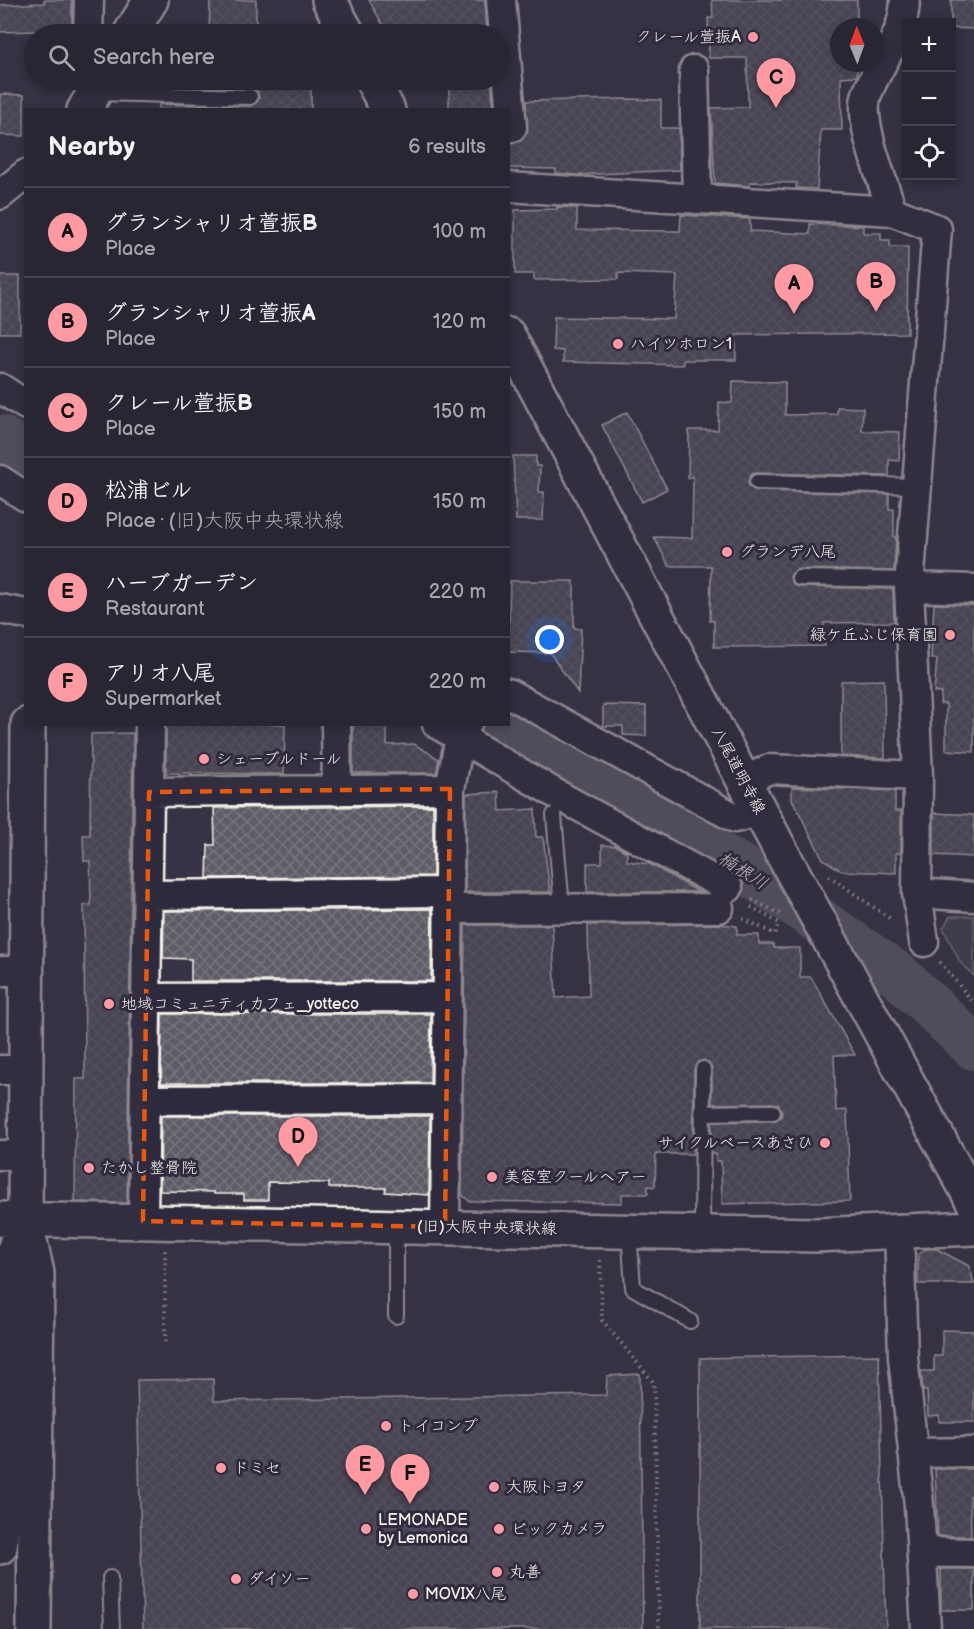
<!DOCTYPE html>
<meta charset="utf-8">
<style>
body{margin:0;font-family:"Balsamiq Sans","Klee One",sans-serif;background:#35323f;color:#f1f3f6}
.controls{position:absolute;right:18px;top:18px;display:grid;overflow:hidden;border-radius:0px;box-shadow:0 3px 9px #0003}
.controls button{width:54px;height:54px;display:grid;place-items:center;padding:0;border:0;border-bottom:2px solid #45434e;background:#292633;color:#f1f3f6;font:30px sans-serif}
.compass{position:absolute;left:830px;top:18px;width:54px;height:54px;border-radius:50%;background:#292633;box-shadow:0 3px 9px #0003;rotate:359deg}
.you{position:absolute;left:550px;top:640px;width:21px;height:21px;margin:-15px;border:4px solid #fff;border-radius:50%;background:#1a73e8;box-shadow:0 0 0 9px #1a73e833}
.badge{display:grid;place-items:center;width:39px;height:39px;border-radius:50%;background:#ff9aa2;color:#111;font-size:20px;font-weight:700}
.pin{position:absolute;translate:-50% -50px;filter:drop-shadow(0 2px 3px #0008)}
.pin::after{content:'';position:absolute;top:32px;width:21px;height:18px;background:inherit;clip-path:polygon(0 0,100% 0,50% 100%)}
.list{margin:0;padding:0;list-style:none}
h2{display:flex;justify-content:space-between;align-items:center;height:78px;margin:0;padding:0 24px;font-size:26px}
h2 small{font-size:20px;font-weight:400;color:#a5a5ac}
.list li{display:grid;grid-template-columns:39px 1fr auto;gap:18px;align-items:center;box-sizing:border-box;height:90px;padding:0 24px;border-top:2px solid #45434e}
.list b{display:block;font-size:22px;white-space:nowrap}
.list p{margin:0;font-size:20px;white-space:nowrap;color:#a5a5ac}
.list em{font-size:20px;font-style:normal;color:#a5a5ac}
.icon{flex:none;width:33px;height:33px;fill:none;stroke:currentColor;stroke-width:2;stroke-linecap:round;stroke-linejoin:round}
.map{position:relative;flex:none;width:974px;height:1629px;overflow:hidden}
.search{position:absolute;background:#292633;box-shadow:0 3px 9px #0003;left:24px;top:24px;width:486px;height:66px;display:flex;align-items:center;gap:15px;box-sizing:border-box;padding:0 21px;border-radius:33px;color:#a5a5ac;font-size:22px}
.panel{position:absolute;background:#292633;box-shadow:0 3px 9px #0003;left:24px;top:108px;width:486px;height:618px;border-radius:0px}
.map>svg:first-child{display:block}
</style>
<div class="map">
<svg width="974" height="1629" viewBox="0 0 974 1629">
<defs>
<pattern id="building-cross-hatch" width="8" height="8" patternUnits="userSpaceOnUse" patternTransform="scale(1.5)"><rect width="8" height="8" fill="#5f5c67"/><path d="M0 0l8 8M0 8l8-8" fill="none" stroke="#77747d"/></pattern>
</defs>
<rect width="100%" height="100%" fill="#373244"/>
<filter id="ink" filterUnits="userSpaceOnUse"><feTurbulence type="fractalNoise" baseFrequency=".0167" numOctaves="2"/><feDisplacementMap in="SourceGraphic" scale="12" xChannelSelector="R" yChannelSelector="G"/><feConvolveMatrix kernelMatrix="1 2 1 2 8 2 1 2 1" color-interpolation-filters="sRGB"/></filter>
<g filter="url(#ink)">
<path fill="#504b59" stroke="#a29ea0" stroke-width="1.5" d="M950,916H974V976L960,962L943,928Z"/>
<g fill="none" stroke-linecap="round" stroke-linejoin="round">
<path stroke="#726e77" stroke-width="46" d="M0,438L26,453
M492,724L744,869L898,975L974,1047"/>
</g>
<path fill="url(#building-cross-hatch)" stroke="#f4f1e8" stroke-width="1.5" d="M44,0H72V30L0,32V5L44,3Z
M210,0H256V34H209Z
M369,0H485L487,34H388Z
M712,0H857V27H839V63H857V76L841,77L842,130H821L817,189L796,188L797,183L750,182V186L715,183L711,108L748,107L747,58H709L708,18H713Z
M951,0H974V29L951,28Z
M160,80H311V110H159V104L250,106L259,98L258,92L251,88L160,86Z
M449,80H491L494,110H449Z
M0,94L24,95V136L0,135Z
M628,99L661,100V128H679L680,170L576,175L556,173V169L508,168V143L521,141L527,133L526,101Z
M557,207L577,208V230L680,231L681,215L750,219V231L810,234V224L863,226V233H881V240H890V247H908L907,333L736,335V360H683V365L563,362V351L553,350L554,317L674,319L677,275L618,273V279L534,280V274H515V210L557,209Z
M0,276H20V333H0Z
M733,381L785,382V415L837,414V407L863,408L862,431L900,432L899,461L889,460V476L757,473L752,474L748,481L749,487L757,491L889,494V509H894V537H896L894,571L799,569L792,573L790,578L794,585L799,587L893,589L894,622L824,623L825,646L714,647V621H710L711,566H669L654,537L692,538L693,476L688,478L689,430H718L719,402L732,403Z
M627,412L667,489L642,502L602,425Z
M513,456H536V466H540L539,492H544L543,520H516Z
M510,581H574V628L581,629L578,693L550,653L508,652Z
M934,604L974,605V752L946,750V704H940L941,693L934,692L937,659H931Z
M884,680L885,758L841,756V681Z
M603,705L646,706V736L623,735V726H603Z
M166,724H285L284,774L166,773Z
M353,724H387V745L414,744L439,759L436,773H353Z
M133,733L127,1203L75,1202L76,1079H85L84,905H91L90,861H84L83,835H90L91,734Z
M792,787L895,791V811H901V853H896V873L842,871L823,859L792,799Z
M499,792L500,811L535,809L536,837H543L550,892H465L466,794Z
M433,806V876L207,878L208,845H215L214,808Z
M934,813L974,815V857L934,855Z
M602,845L616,846L627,852V861L650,864L699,892H587V863H602Z
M432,909L431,981H191V959L163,958L164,911Z
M719,924L737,926V935H759V944H773L774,948H800V977H811L855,1055H834L836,1111L847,1110L850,1201L722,1204L721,1161H716V1154H711L712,1122L774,1121L781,1117L782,1111L778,1104L773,1103L712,1104V1068L704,1060L698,1062L694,1069L693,1154H656L655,1187L648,1186V1194H622V1203L469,1201L462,1195L465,925H552L556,998L589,996L588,925Z
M162,1014H431L430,1083H161Z
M161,1116H430L429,1195L385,1192L386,1188H329V1183L268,1182V1200H244V1194H214V1192L160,1191Z
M926,1249H937L969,1266L974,1284H918V1255Z
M942,1330L974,1331V1422H939V1415L928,1416L927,1391H923L921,1371H934V1356H942Z
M879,1355L886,1629H700V1358Z
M640,1374L643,1629H143L137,1380L213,1379L214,1401L606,1395L607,1376Z
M935,1469H974V1496H970L971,1536H938Z
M941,1569H974V1610H941Z"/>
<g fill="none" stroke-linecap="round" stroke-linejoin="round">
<g stroke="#f4f1e8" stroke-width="18">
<path id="service" d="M96,93L250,97
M757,482L917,486
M799,578L910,580
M554,815L562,908
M702,1113L773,1112
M629,1230L633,1288L690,1321
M702,1232L703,1069
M396,1316V1226
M110,1578L112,1629"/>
</g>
<g stroke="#f4f1e8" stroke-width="33">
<path id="minor" d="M89,0L88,33L91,34
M501,0L512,127
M694,70L697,199
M508,187L892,211L937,229L909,587L918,776L917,893L924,942
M0,195L26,174
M892,211C884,184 857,120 867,94C880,60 904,37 905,0
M0,388L26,405
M0,480L26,497
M909,587L974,589
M0,609L26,614
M508,693L735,818L760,812
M336,724L337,791
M437,724L558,795L728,888
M744,781L769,769L918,776
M450,789L460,737L467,724
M149,792L450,789L445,1227
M917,893L974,897
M148,895L448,892
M448,909L719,908
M0,971H25
M147,998L447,997
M0,1070H25
M145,1100L446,1099
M0,1155H25
M143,1221L150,724
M899,1229L903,1357L919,1506L926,1629
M913,1453L974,1452
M922,1552L974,1553"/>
</g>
<g stroke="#f4f1e8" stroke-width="38">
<path id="tertiary" d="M130,34L151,0
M84,110L102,80
M28,724L25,1219L37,1273L34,1629
M0,1219L815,1235L974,1228
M0,1547L10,1454V1262L24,1221"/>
</g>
<g stroke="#f4f1e8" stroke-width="38">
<path id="secondary" d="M329,0L348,34
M372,80L388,110
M508,335L782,853L974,1203"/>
</g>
<path stroke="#f4f1e8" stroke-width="4" stroke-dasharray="1.5 4.5" stroke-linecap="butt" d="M829,876L892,920
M752,900L780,914
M743,919L775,934L779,923L748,905
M940,962L974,1003
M600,1260L602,1320L654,1383L659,1629
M165,1342V1250"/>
<use href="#service" stroke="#2f2a3d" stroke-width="14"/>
<use href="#minor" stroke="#2f2a3d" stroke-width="28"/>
<use href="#tertiary" stroke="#2f2a3d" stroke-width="33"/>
<use href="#secondary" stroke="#2f2a3d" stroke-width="33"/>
</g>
</g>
<path d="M0 0H974V1629H0ZM450,789L445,1227L143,1221L149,792Z" fill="#373244" fill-opacity=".55" fill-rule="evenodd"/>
<path fill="none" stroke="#e8590c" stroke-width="4.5" stroke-dasharray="12 8" stroke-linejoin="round" d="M450,789L445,1227L143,1221L149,792Z"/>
<g fill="#ff9aa2" stroke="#2f2a3d" stroke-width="2">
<circle cx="753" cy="37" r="6"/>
<circle cx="618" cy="344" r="6"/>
<circle cx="727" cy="552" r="6"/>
<circle cx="950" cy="635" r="6"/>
<circle cx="204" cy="759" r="6"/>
<circle cx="109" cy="1004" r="6"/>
<circle cx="825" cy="1143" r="6"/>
<circle cx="89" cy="1168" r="6"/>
<circle cx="492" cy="1177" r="6"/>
<circle cx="386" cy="1426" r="6"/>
<circle cx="221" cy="1468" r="6"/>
<circle cx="494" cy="1487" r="6"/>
<circle cx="366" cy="1529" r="6"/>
<circle cx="499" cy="1529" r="6"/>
<circle cx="497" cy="1572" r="6"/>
<circle cx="236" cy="1579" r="6"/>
<circle cx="413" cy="1594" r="6"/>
</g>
<g text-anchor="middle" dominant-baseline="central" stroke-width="6" stroke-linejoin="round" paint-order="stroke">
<g font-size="16" fill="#f4f1e8" stroke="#2f2a3d" text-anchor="start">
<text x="741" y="37" text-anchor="end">クレール萱振A</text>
<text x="630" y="344">ハイツホロン1</text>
<text x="739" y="552">グランデ八尾</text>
<text x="938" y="635" text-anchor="end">緑ケ丘ふじ保育園</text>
<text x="216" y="759">シェーブルドール</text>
<text x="121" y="1004">地域コミュニティカフェ_yotteco</text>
<text x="813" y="1143" text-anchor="end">サイクルベースあさひ</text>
<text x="101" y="1168">たかし整骨院</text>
<text x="504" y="1177">美容室クールヘアー</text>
<text x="398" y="1426">トイコンプ</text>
<text x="233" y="1468">ドミセ</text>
<text x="506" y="1487">大阪トヨタ</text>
<text x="378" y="1520">LEMONADE<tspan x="378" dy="18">by Lemonica</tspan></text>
<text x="511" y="1529">ビックカメラ</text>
<text x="509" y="1572">丸善</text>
<text x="248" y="1579">ダイソー</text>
<text x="425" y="1594">MOVIX八尾</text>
</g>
<g font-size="16" fill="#f4f1e8" stroke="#2f2a3d">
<text transform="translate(738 771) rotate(62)">八尾道明寺線</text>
<text transform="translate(487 1228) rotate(1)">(旧)大阪中央環状線</text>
</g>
<g font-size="18" font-style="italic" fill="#bab6b5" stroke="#2f2a3d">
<text transform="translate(743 871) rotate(32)">楠根川</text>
</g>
</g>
</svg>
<div class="controls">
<button>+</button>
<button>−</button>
<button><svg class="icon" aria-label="locate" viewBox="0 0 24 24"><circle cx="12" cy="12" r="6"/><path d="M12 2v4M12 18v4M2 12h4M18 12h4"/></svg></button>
</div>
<svg class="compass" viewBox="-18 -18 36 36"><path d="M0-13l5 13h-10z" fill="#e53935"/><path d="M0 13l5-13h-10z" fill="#a5a5ac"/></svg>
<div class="you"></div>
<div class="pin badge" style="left:794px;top:314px">A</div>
<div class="pin badge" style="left:876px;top:312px">B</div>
<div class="pin badge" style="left:776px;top:108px">C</div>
<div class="pin badge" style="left:298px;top:1167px">D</div>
<div class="pin badge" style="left:365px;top:1495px">E</div>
<div class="pin badge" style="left:410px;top:1504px">F</div>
<div class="search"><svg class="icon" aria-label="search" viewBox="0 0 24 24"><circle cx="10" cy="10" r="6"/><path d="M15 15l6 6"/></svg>Search here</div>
<section class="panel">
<h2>Nearby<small>6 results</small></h2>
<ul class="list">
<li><span class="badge">A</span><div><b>グランシャリオ萱振B</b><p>Place</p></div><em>100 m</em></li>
<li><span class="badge">B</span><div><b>グランシャリオ萱振A</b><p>Place</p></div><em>120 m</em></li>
<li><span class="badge">C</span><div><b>クレール萱振B</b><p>Place</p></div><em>150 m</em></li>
<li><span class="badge">D</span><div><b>松浦ビル</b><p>Place · (旧)大阪中央環状線</p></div><em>150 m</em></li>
<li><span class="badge">E</span><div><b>ハーブガーデン</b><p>Restaurant</p></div><em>220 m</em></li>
<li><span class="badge">F</span><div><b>アリオ八尾</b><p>Supermarket</p></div><em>220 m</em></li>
</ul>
</section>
</div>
